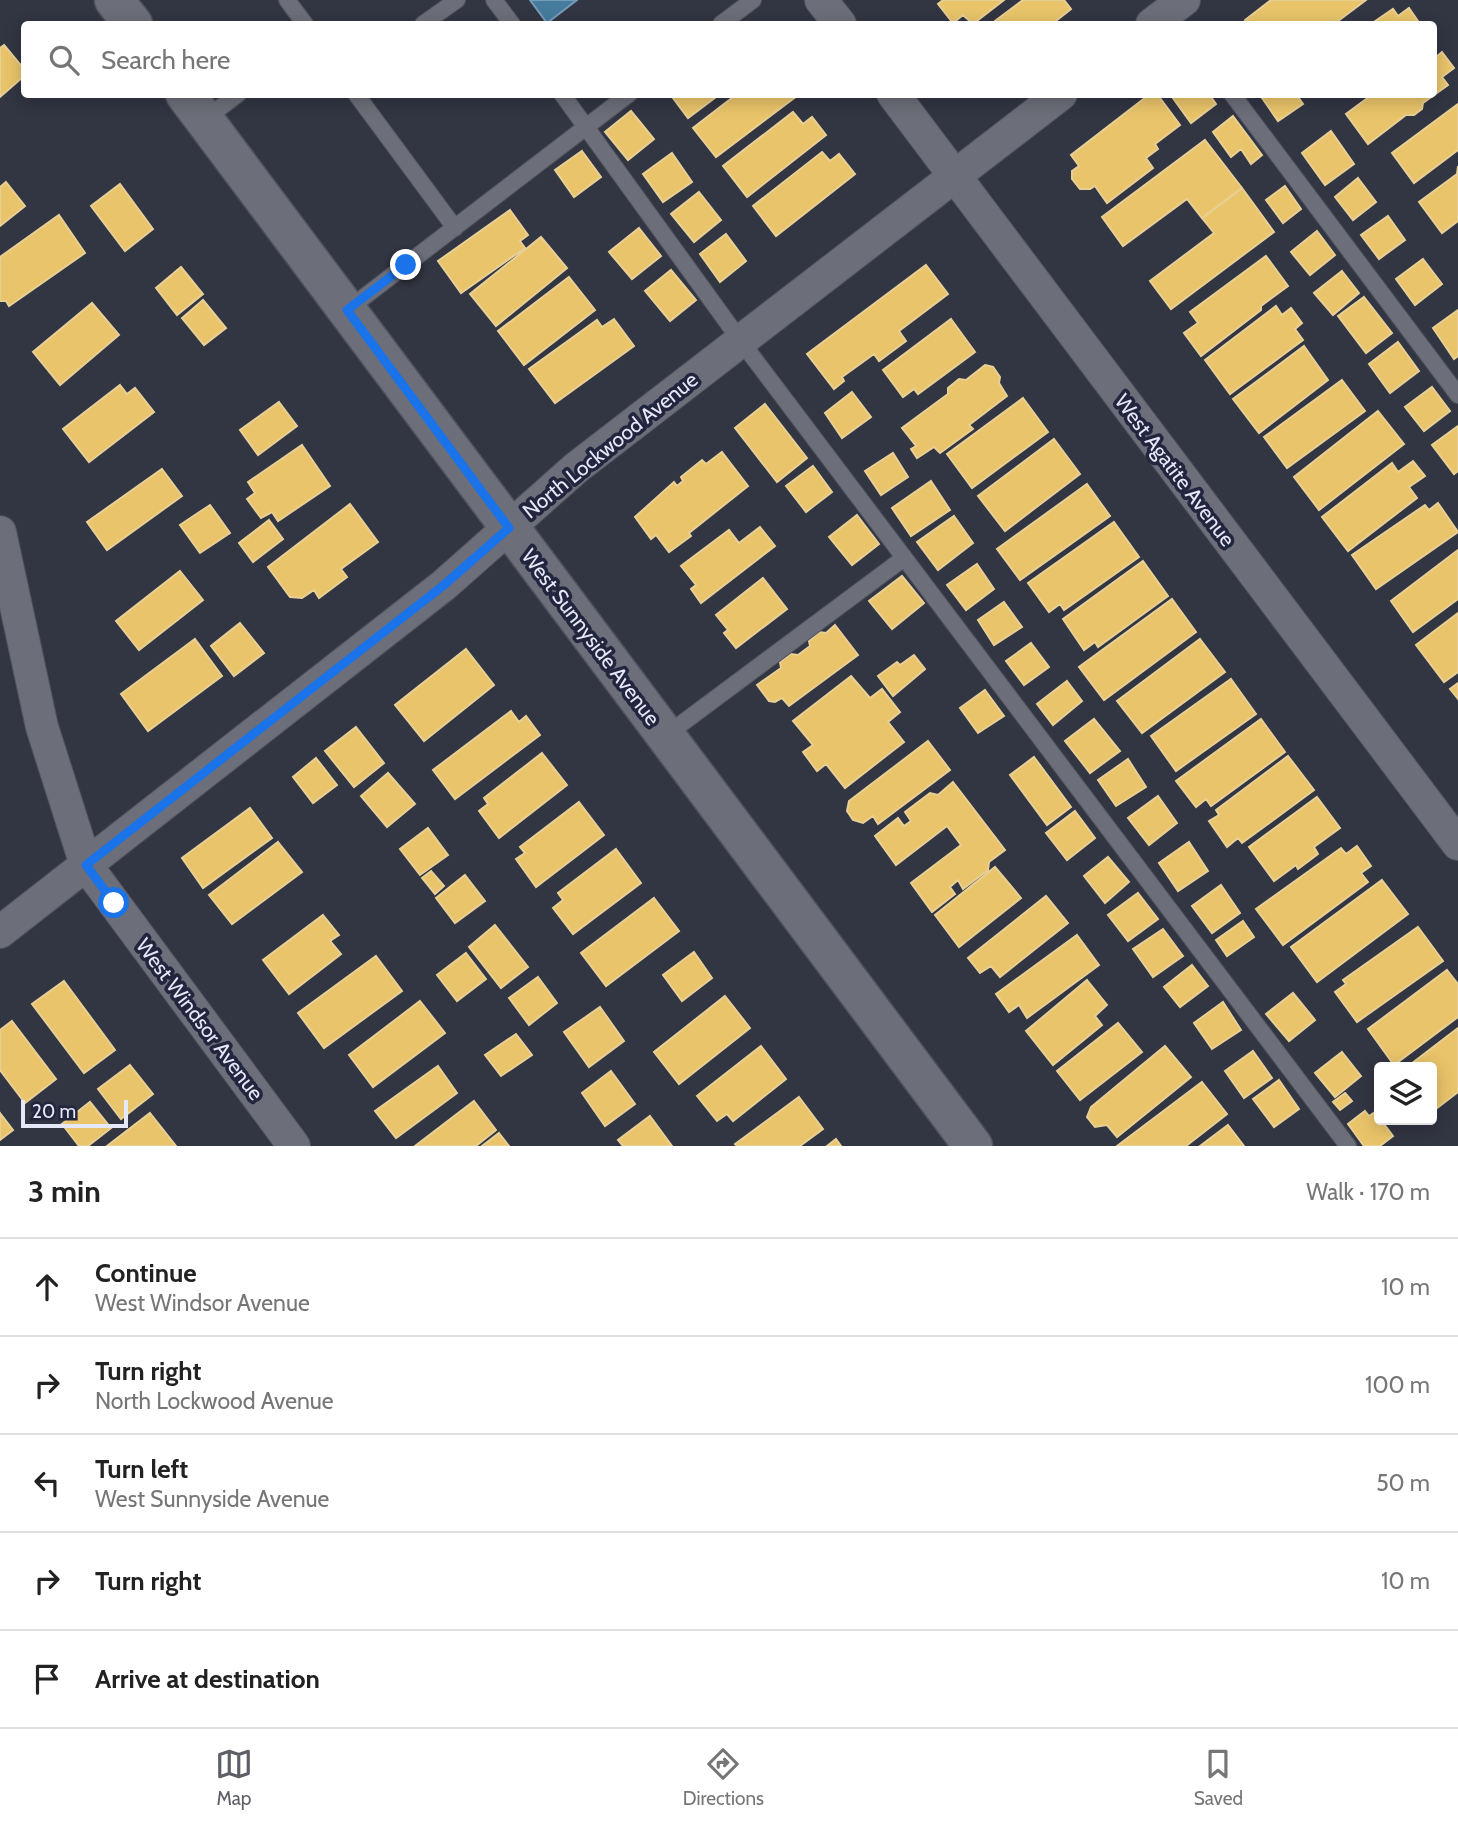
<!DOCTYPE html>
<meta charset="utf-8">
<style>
body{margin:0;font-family:Cabin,sans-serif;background:#f2f2f2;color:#222}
.controls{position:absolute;right:21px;bottom:21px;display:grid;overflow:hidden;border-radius:7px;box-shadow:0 4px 18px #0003}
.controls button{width:63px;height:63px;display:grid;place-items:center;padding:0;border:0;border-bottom:2px solid #e0e0e0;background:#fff;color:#222;font:35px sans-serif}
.scale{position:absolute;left:21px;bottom:18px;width:107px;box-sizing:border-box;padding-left:7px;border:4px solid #e4e8f9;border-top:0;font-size:19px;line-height:24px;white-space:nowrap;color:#e4e8f9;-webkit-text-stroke:5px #21263e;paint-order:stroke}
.stop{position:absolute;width:21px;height:21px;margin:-16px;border:5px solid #1a73e8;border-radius:50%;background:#fff}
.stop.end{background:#1a73e8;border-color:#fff;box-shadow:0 2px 7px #0008}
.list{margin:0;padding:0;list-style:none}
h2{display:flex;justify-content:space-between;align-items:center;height:91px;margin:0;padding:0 28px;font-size:30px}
h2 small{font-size:23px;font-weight:400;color:#767676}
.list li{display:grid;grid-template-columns:46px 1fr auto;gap:21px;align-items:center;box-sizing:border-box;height:98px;padding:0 28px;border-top:2px solid #e0e0e0}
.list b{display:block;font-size:26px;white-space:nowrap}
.list p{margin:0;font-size:23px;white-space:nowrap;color:#767676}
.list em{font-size:23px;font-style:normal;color:#767676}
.icon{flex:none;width:38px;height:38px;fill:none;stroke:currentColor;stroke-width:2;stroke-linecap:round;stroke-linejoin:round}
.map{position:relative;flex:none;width:1458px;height:1146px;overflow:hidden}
.search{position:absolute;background:#fff;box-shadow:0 4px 18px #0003;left:21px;right:21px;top:21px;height:77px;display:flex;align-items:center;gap:18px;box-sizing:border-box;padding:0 24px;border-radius:7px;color:#767676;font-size:26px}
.sheet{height:581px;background:#fff}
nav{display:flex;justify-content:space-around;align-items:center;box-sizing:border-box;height:98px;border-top:2px solid #e0e0e0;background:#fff;font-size:19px;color:#767676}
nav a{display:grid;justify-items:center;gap:4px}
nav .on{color:#5d5f66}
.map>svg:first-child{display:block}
</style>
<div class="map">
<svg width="1458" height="1146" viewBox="0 0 1458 1146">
<rect width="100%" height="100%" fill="#323542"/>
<path fill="#e9c46a" stroke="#e8cf95" stroke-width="2" d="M943,0H1004L973,24L963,15L953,23L938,4Z
M1023,0H1064L1071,9L1052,24H991Z
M1271,0H1366L1334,24H1249L1245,20Z
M1409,8L1420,24H1371L1393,9L1398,16Z
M4,45L24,69V76L0,97V48Z
M1442,52L1454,68L1442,77L1448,85L1423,103L1422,109L1414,115H1406L1368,144L1346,114L1373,94H1434V59Z
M670,94H720L688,118Z
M737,94L797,96L716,157L693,128Z
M1150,94H1157L1180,125L1155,144L1158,149L1146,158L1153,168L1107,203L1095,186L1090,189H1080L1072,179V171L1079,166L1071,155Z
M1170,94H1209L1216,104L1191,123Z
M1296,94L1303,104L1278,121L1260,95Z
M1458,104V150L1414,183L1392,153Z
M631,111L654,139L628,160L605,132Z
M793,112L803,124L812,117L826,135L747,197L723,166Z
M1233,116L1262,155L1251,164L1241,149L1231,157L1213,132Z
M1331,131L1354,164L1325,185L1302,153Z
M1205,140L1242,188L1202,218L1187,199L1123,246L1102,217Z
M582,151L601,177L574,197L555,170Z
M822,152L830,161L839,154L855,174L776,236L753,206Z
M672,153L692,182L663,202L643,174Z
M1458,166V221L1442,233L1419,202L1457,174Z
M1358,178L1376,202L1353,220L1335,197Z
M6,182L25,206L0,226V187Z
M120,184L153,229L125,251L91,206Z
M1285,186L1301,209L1283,223L1266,200Z
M1242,188L1274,232L1171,309L1150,281L1214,233L1202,218Z
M699,192L721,220L694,242L671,214Z
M510,210L528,235L520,241L525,248L461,293L438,261Z
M59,215L85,253L9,306L6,301H0V257Z
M1388,216L1405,240L1379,259L1361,235Z
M639,228L661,256L632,279L609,252Z
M1317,231L1335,255L1310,275L1291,252Z
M726,234L746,261L720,282L700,254Z
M541,237L567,268L496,326L470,294Z
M1266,256L1288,286L1261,306V310L1201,356L1184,333L1198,323L1190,312Z
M1423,259L1442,284L1415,305L1396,279Z
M926,265L948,294L899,331L906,341L879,361L874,354L842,377L844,381L834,389L807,354Z
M181,267L203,294L177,315L156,288Z
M671,270L696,300L670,321L645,291Z
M1342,271L1359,293L1333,315L1314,293Z
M569,277L595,310L524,365L498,331Z
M1364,297L1392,333L1366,353L1338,316Z
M203,300L226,328L204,345L182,318Z
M92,303L119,335L60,385L33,352Z
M1276,306L1282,315L1291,308L1302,323L1295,329L1303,340L1230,394L1205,360Z
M1458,310V356L1454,359L1433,328Z
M614,319L634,346L555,403L529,369L597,320L602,327Z
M951,319L975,352L918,394L914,389L903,397L883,370Z
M1398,342L1419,371L1390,393L1369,364Z
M1304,346L1328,380L1259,433L1233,399Z
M985,365L993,367L1000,377L999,383L1007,396L969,425L973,429L940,453L934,447L917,458L911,449L916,446L902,428L948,394V388L959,379L966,380Z
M1342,380L1365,411L1287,468L1264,437Z
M120,385L127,394L135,388L154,412L89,462L63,429Z
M1432,387L1450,411L1424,431L1405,407Z
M852,392L871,417L842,438L825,413Z
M1023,398L1048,432L972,488L947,454Z
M279,402L297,426L258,455L240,430Z
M765,404L807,458L777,482L735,428Z
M1378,411L1404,444L1319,510L1294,477Z
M1458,426V471L1454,474L1432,445Z
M1054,439L1080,474L1005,531L978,496Z
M302,445L330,486L278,521L272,512L261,518L247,499L255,493L248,482Z
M722,452L748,486L689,533L691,536L669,552L656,535L651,539L635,517L674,482L677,486L683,481L681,477L702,460L706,464Z
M893,453L908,477L881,495L865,471Z
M1413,461L1425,476L1409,487L1417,498L1348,551L1322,517L1392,463L1398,472Z
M813,466L832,492L806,512L786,486Z
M162,469L182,496L107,550L87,522Z
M931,481L950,510L911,536L892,508Z
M1087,484L1110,516L1020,580L997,549Z
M1438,503L1458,532L1376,589L1352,555L1425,505L1429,510Z
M350,504L378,542L341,569L347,577L319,598L314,590L302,598L290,597L268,567Z
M210,505L230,533L200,553L180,525Z
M857,515L879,544L852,565L829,537Z
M954,516L973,543L938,570L917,542Z
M269,520L283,539L253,562L239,543Z
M1114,522L1139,557L1064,610L1060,604L1049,612L1028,583Z
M760,527L775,546L701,603L691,589L696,585L681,566L729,530L739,543Z
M1458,550V599L1413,632L1391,601Z
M1143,561L1168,596L1098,647L1095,642L1084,650L1063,619Z
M977,564L994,589L966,610L947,585Z
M180,571L203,600L139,650L116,621Z
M902,576L924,603L892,629L869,601Z
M763,578L787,609L736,648L724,633L728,630L716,615Z
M1172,599L1196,632L1104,700L1079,667Z
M1004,602L1022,627L994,645L978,620Z
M1458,613V672L1444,682L1416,645Z
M240,623L264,653L234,676L211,646Z
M835,625L858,655L789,706L782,698L775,702L769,701L757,685L781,668L780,662L791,654L798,655L810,646L809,641L819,632L826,633Z
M195,639L222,676L148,731L121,694Z
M1200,639L1225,672L1142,733L1117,701Z
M1031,643L1049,667L1024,685L1006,661Z
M466,649L494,685L424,741L395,705Z
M914,655L925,669L893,696L878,676L897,662L900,665Z
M851,676L870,698L882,689L900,712L888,722L904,742L845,788L826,764L817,771L803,752L813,745L793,721Z
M1231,679L1256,714L1176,771L1151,736Z
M1067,681L1082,701L1053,725L1037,704Z
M1458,683V699L1450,689Z
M985,690L1004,716L978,733L960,708Z
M511,711L519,722L526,716L540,735L455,799L433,770Z
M1094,719L1120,751L1090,773L1065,741Z
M1261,719L1285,752L1211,806L1206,799L1196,807L1176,781Z
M356,727L384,763L354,787L325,751Z
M928,741L950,770L878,824L873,816L863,823L853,820L847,811L849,801Z
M542,753L567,785L499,838L479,811L488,804L484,798Z
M1288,756L1314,790L1242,843L1238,838L1227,847L1209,821L1219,815L1216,810Z
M1034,757L1071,807L1047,825L1010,775Z
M316,758L337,785L313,803L293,777Z
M1128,759L1146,787L1116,806L1098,780Z
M388,773L415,804L387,827L361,796Z
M953,782L1005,850L989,862L988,870L963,889L958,880L950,887L955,894L932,912L911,883L961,845L947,826L896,865L875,836L898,818L904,826L911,821L905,812L930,793L938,795Z
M1158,796L1177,823L1149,845L1128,818Z
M1317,797L1340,828L1314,847L1318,854L1298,869L1296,865L1274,881L1249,847Z
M579,802L604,835L536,887L516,859L525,853L520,847Z
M250,808L272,838L203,888L182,858Z
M1075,811L1095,838L1067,860L1046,833Z
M428,828L448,855L420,875L400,849Z
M278,842L302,872L232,924L209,895Z
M1189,842L1208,871L1178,891L1159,863Z
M1357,846L1371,866L1361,873L1368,882L1283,945L1256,909L1341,848L1346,854Z
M616,849L641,883L573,934L553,908L563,900L558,893Z
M1108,857L1129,882L1105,903L1084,876Z
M995,867L1021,898L959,947L935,915Z
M431,871L444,886L435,894L422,878Z
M465,875L485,901L455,923L436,898Z
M1382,880L1408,914L1317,982L1291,947Z
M1221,885L1240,913L1212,933L1192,906Z
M1138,893L1158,919L1128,941L1108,915Z
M1046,896L1068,923L1000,977L991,966L980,973L968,958Z
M654,898L679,931L606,986L581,953Z
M323,915L339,935L330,941L341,954L289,994L263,960Z
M1243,921L1254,937L1227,956L1216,940Z
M495,925L528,967L501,988L469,947Z
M1418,927L1443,961L1357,1022L1335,992L1346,984L1343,980Z
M1163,929L1183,956L1153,977L1133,949Z
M1077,935L1099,965L1027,1018L1019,1005L1009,1012L996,994Z
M694,952L712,978L682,1001L663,975Z
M466,953L486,979L457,1001L437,975Z
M376,956L402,991L324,1048L298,1013Z
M1192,965L1208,986L1180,1007L1164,987Z
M1447,970L1458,984V1017L1394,1065L1368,1029Z
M538,977L557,1003L529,1025L509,998Z
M1087,980L1107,1005L1095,1016L1102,1025L1053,1065L1026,1031Z
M64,981L115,1050L84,1073L32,1004Z
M1293,993L1315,1020L1289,1041L1266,1014Z
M725,996L750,1028L679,1084L654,1052Z
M420,1001L445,1033L373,1087L349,1055Z
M1223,1002L1241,1030L1212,1049L1194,1023Z
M600,1007L624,1041L589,1067L564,1032Z
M12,1021L56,1079L25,1103L0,1070V1030Z
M1118,1023L1142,1052L1080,1100L1057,1071Z
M1458,1028V1092L1432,1112V1067H1407Z
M516,1034L532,1055L501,1076L485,1055Z
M761,1046L786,1079L733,1121L727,1114L717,1121L697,1096Z
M1165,1046L1191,1077L1117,1137L1107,1125L1095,1127L1087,1117L1091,1107Z
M1253,1051L1272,1078L1244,1098L1225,1071Z
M1342,1052L1361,1076L1335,1097L1315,1073Z
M130,1065L153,1094L121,1119L98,1089Z
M438,1066L457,1093L396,1138L375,1111Z
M611,1071L635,1104L605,1126L582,1093Z
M1279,1080L1299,1109L1274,1127L1253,1099Z
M1202,1082L1227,1114L1186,1146H1117Z
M1345,1093L1352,1101L1340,1110L1333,1102Z
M799,1097L823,1129L800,1146H737L735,1144Z
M474,1101L496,1130L476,1146H415Z
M90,1102L111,1128L88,1146H79L62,1124Z
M1365,1111L1369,1116L1375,1112L1393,1136L1380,1146H1364L1348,1124Z
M0,1113L13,1130L0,1140Z
M150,1113L176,1146H107Z
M650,1116L672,1146H623L618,1140Z
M1228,1125L1244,1146H1200Z
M499,1133L509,1146H482Z
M836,1139L841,1146H827Z"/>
<path fill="#457b9d" stroke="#759cb9" stroke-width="2" d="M530,0H577L547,23Z"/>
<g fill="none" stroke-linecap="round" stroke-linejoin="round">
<g stroke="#50525f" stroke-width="18">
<path id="service" d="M287,0L305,24
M494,0L512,24
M423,24L457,0
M721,24L753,0
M356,94L455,228
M562,94L740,340L1348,1146
M1232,94L1458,395
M204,120L238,94
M347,310L629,94
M665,736L904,558"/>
</g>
<g stroke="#50525f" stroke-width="34">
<path id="minor" d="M821,0L840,24
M1152,24L1184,0
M893,94L1458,844
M0,532L42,727L86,865L294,1146
M0,932L444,585L576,468L1061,94"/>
</g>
<g stroke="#50525f" stroke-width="41">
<path id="tertiary" d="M114,0L133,24
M185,94L973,1146"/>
</g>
<use href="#service" stroke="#6c6e79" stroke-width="16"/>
<use href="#minor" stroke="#6c6e79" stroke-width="32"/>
<use href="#tertiary" stroke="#6c6e79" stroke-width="38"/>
</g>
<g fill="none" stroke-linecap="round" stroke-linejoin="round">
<path stroke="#1a73e8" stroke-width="9" d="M114,903L86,865L444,585L509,528L347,310L406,265"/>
</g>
<g text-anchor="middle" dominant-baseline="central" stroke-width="7" stroke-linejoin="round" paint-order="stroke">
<g font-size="21" fill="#e4e8f9" stroke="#21263e">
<text transform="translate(610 445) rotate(-39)">North Lockwood Avenue</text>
<text transform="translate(1175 470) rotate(53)">West Agatite Avenue</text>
<text transform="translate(591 637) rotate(53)">West Sunnyside Avenue</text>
<text transform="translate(200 1019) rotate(53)">West Windsor Avenue</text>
</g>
</g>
</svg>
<div class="controls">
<button><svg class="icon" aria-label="layers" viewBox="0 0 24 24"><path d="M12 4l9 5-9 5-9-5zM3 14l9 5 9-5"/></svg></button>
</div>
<div class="scale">20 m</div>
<div class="stop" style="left:114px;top:903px"></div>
<div class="stop end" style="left:406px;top:265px"></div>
<div class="search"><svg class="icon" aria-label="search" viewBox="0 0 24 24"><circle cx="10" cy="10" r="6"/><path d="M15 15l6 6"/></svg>Search here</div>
</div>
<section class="sheet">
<h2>3 min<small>Walk · 170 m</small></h2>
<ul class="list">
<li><svg class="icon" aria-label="ahead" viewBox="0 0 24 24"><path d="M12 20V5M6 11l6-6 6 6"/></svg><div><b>Continue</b><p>West Windsor Avenue</p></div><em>10 m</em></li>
<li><svg class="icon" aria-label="right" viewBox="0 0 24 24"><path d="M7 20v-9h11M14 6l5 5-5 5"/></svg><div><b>Turn right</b><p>North Lockwood Avenue</p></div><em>100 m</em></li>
<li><svg class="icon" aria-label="left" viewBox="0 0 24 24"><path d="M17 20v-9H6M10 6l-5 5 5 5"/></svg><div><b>Turn left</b><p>West Sunnyside Avenue</p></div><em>50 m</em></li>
<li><svg class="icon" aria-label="right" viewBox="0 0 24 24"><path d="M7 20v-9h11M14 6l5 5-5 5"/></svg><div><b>Turn right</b></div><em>10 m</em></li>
<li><svg class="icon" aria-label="arrive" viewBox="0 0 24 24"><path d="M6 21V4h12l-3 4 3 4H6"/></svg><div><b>Arrive at destination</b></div></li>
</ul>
</section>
<nav>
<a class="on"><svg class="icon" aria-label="map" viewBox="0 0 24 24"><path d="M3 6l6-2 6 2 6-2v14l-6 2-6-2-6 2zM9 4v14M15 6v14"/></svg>Map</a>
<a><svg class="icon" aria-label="directions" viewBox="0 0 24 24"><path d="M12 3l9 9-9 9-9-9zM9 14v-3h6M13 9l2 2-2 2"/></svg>Directions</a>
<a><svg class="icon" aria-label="saved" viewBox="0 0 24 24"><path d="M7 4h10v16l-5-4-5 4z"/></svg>Saved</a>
</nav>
